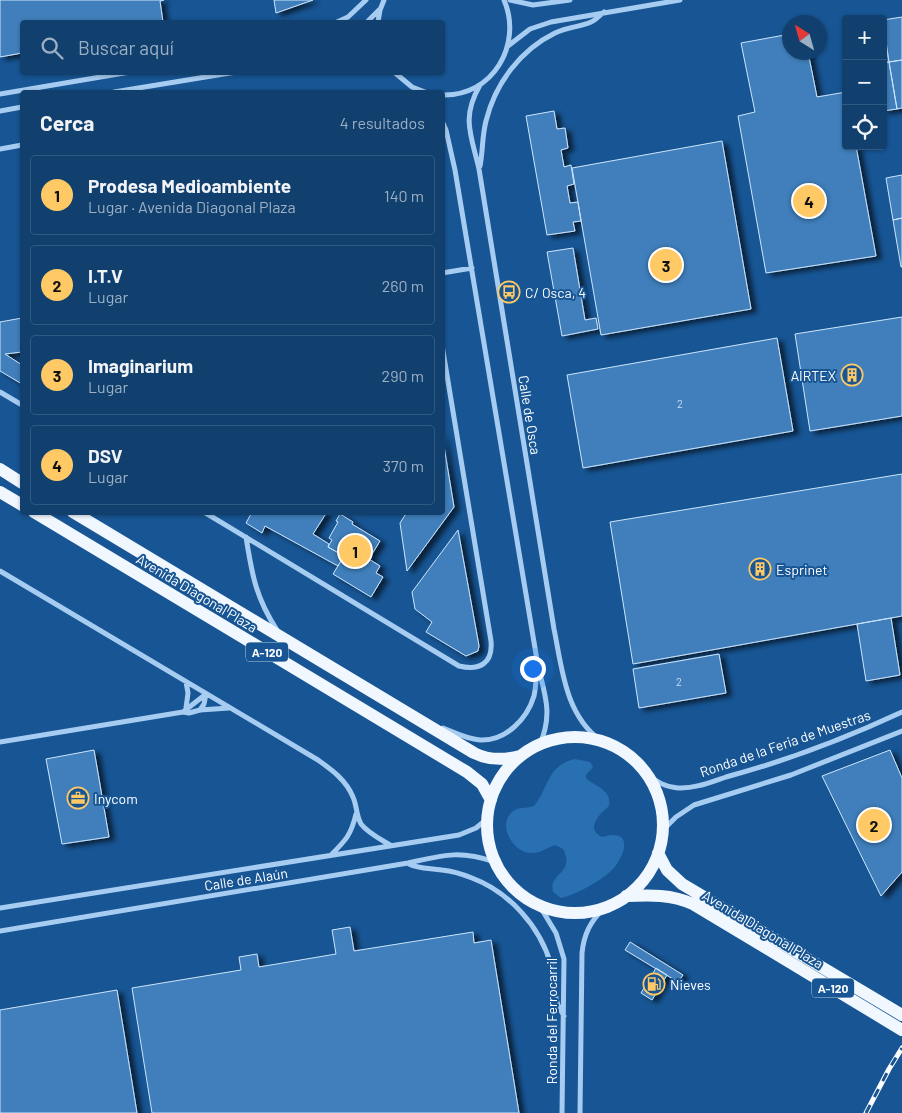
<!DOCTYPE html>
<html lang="es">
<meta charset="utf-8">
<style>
body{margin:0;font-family:Barlow,sans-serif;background:#1e4b77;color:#f1f3f6}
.controls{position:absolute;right:15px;top:15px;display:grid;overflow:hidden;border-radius:5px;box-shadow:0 1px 4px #0004}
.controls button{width:45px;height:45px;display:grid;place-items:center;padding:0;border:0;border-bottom:1px solid #305982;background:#11406f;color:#f1f3f6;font:25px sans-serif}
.compass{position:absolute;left:782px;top:15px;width:45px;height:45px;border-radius:50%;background:#11406f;box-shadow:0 1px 4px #0004;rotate:323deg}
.you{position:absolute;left:532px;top:668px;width:18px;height:18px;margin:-12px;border:4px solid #fff;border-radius:50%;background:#1a73e8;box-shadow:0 0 0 8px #1a73e833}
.badge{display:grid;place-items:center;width:32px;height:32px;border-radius:50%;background:#ffc966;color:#111;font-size:16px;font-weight:700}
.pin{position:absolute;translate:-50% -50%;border:2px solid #fff;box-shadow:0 1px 5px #0006}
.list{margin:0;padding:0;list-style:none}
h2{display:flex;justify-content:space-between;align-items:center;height:65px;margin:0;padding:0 20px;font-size:21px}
h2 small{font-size:16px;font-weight:400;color:#9cafc3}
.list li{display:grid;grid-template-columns:32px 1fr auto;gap:15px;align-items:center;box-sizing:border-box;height:80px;margin:0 10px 10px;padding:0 10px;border:1px solid #305982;border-radius:5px}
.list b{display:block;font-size:19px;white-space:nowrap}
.list p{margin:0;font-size:16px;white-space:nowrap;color:#9cafc3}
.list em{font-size:16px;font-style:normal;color:#9cafc3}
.icon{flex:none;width:28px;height:28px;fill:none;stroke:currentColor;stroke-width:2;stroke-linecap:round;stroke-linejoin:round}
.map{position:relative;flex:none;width:902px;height:1113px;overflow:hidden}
.search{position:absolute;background:#11406f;box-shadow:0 1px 4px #0004;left:20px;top:20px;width:425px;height:55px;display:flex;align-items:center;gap:12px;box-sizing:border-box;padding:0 18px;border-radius:5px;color:#9cafc3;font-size:19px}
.panel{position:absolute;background:#11406f;box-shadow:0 1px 4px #0004;left:20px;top:90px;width:425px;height:425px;border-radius:5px}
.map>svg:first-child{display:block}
</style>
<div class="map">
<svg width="902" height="1113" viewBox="0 0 902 1113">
<defs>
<filter id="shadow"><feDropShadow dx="5.5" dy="3" stdDeviation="2.5" flood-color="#0009"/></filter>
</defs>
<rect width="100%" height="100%" fill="#175594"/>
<path fill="#2970b2" d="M575,759L590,762L593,767L586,775V778C596,787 612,790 609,806C601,813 584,828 602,837C634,827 626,855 612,870C601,881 575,895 561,898L553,892C548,873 576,873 563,849L555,845C546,848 540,854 530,853C513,852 497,825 512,812C518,806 527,809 534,806C549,788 547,765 575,759Z"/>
<path fill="#3f7fbb" stroke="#cde5fc" filter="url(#shadow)" d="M0,0H164L160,1L163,22H22V53L0,57Z
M274,0H313L276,13Z
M902,17V60L889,62L883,20Z
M883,28L889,62L883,63Z
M790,34V52H808L817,97L846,92V146H856L876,256L766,273L738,116L755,112L741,43Z
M902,60V108L897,109L889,62Z
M889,62L897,109L883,111V63Z
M554,111L557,129L565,128L568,148L561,150L564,167L571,165L574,184L567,186L570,203L578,202L581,221L573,222L575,231L547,235L526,116Z
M722,141L751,309L601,335L572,168Z
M902,175V218L893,220L886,178Z
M902,218V267H901L893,220Z
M573,248L585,320L596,318L598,329L562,336L547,252Z
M902,317V416L810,431L795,334Z
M22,318V352L5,354L22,365V384L0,371V322Z
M777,338L793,431L583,468L567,375Z
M442,434L454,507L407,571L400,523L407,512H442Z
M902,474V616L633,664L610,522Z
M252,512H327L313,534L329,544L328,547L344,556L338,566L265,526L262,533L246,523Z
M340,514L353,522L352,524L380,541L369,559L380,566L376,573L383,577L371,597L333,574L344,556L328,547L332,540L329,538L338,522L336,521Z
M458,530L479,646L478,651L466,656L426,632L432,622L415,609L412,592Z
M891,618L900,675L866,681L857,624Z
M719,654L726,693L639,708L633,669Z
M94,750L109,837L62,844L46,759Z
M890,750L902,778V872L881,896L822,776Z
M350,927L354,951L473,932L474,943L491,940L519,1113H152L132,988L241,970L239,957L257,954L259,967L336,954L332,930Z
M630,942L683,975L678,982L625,950Z
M656,968L667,975L652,1000L641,993Z
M117,990L137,1113H0V1010Z"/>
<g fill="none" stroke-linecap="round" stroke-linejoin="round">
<path stroke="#a6cdf1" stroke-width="5" d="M510,0L533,5L570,0
M337,22L348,17L366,0
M367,22L379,10
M378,22L380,10L384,0
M508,46L530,29L551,22L680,0
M394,72L412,87L425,92
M480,85C461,118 471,134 479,169L554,629C562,668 565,714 600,740
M114,92L236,72
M0,94L130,72
M442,95C493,97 523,44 504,0
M0,111L22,107
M442,121L446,130L455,170L538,666C545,695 553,714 540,744
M0,149L22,145
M480,166C483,151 482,136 486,121C495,84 520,50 555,33C567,27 580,27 591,22C596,20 600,15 604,12
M442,273L472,268
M0,392L22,405
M204,512L459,666C480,671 493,663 491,641L442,345
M246,537C252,575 256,598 277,630
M0,571L318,760C332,770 346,780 353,797C357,806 356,815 361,824C368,833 380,839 390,845
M186,682L188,693L186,708
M200,710L204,704L206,694
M183,712L206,694
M443,728C455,733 467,739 480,740C506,741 527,719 534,696C536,687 536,677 537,668
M0,742L183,712L189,713L200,710L229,708
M647,774C657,782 665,787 678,788C694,789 711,782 726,777C786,761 846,738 902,712
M663,830L676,817L694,805L791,775L902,731
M331,855C346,840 351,835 356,814
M409,864C419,869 430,868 442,870C452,871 462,874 472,878C509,892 540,926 551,965C554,977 554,992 557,1002C558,1007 562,1012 564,1016
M539,905L556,933L564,959L562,1113
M0,908L459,835L476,828L487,819
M0,931L408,863C444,855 459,850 495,862
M580,1113L582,953C584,934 590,922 604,908"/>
<path stroke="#f0f7ff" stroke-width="12" d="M0,469L22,483
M0,492L22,505
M34,512L467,772L482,784L491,800
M73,512L474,753C488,760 505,760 520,756
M487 825a88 88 0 1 1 176 0a88 88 0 1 1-176 0Z
M658,853L667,870L682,884L902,1015
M626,896C650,895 671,894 693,904L902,1030"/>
<g stroke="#fff" stroke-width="5">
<path id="rail" d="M866,1113L889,1069L902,1048"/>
</g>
<use href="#rail" stroke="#175594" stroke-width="3" stroke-dasharray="9" stroke-linecap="butt"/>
</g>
<defs>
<g id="bus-ring" transform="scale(1.125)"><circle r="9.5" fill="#175594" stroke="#ffc966" stroke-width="1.5"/><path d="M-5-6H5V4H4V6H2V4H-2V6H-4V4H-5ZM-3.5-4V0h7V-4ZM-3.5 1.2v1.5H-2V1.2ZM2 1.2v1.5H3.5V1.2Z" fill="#ffc966"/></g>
<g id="building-ring" transform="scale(1.125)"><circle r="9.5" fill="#175594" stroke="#ffc966" stroke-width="1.5"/><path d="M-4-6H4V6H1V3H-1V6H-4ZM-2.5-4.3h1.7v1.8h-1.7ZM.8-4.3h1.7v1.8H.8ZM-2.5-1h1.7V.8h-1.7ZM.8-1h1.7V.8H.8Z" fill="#ffc966"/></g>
<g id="office-ring" transform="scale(1.125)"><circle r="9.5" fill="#175594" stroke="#ffc966" stroke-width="1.5"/><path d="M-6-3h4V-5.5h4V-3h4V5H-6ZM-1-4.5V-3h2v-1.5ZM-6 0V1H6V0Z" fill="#ffc966"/></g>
<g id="fuel-ring" transform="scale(1.125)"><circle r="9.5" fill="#175594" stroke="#ffc966" stroke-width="1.5"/><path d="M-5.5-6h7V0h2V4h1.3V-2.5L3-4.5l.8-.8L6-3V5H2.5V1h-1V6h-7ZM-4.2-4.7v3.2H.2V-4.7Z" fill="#ffc966"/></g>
</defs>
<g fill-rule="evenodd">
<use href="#bus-ring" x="509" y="292"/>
<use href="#building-ring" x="852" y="375"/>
<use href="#building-ring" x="760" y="569"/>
<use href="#office-ring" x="78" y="798"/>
<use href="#fuel-ring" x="654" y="984"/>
</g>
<g text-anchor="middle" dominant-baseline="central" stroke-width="4" stroke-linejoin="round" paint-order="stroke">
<g font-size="11" fill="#cfdfee">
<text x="680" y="403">2</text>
<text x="679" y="681">2</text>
</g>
<g fill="#175594" stroke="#b9ccdf" stroke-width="1">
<rect x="246" y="642.5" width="42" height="19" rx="4"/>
<rect x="812" y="978.5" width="42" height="19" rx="4"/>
</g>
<g font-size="12" font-weight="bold" fill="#fff">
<text x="267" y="652">A-120</text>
<text x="833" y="988">A-120</text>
</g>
<g font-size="14" fill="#fff" stroke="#175594" text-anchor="start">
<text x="525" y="292">C/ Osca, 4</text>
<text x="836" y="375" text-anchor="end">AIRTEX</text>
<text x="776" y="569">Esprinet</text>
<text x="94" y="798">Inycom</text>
<text x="670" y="984">Nieves</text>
</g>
<g font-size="14" fill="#fff" stroke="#175594">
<text transform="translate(530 415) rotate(81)">Calle de Osca</text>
<text transform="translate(197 593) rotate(31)">Avenida Diagonal Plaza</text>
<text transform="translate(785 743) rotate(-19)">Ronda de la Feria de Muestras</text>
<text transform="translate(246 879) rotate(-9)">Calle de Alaún</text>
<text transform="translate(763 929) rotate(31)">Avenida Diagonal Plaza</text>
<text transform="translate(551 1021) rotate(-90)">Ronda del Ferrocarril</text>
</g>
</g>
</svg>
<div class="controls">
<button>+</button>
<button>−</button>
<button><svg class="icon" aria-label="locate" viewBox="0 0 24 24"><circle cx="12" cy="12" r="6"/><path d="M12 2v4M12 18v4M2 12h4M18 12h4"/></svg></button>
</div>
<svg class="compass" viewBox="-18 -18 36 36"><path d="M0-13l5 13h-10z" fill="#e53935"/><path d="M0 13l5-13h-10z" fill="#9cafc3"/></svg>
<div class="you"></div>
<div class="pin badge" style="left:355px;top:551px">1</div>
<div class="pin badge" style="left:874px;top:825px">2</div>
<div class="pin badge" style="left:666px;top:265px">3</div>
<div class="pin badge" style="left:809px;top:201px">4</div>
<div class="search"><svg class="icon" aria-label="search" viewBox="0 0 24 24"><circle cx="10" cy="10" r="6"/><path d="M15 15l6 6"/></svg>Buscar aquí</div>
<section class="panel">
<h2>Cerca<small>4 resultados</small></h2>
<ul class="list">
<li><span class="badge">1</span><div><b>Prodesa Medioambiente</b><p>Lugar · Avenida Diagonal Plaza</p></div><em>140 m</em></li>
<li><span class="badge">2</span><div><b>I.T.V</b><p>Lugar</p></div><em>260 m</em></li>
<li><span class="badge">3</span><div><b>Imaginarium</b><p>Lugar</p></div><em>290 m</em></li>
<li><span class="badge">4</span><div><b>DSV</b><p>Lugar</p></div><em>370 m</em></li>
</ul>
</section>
</div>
